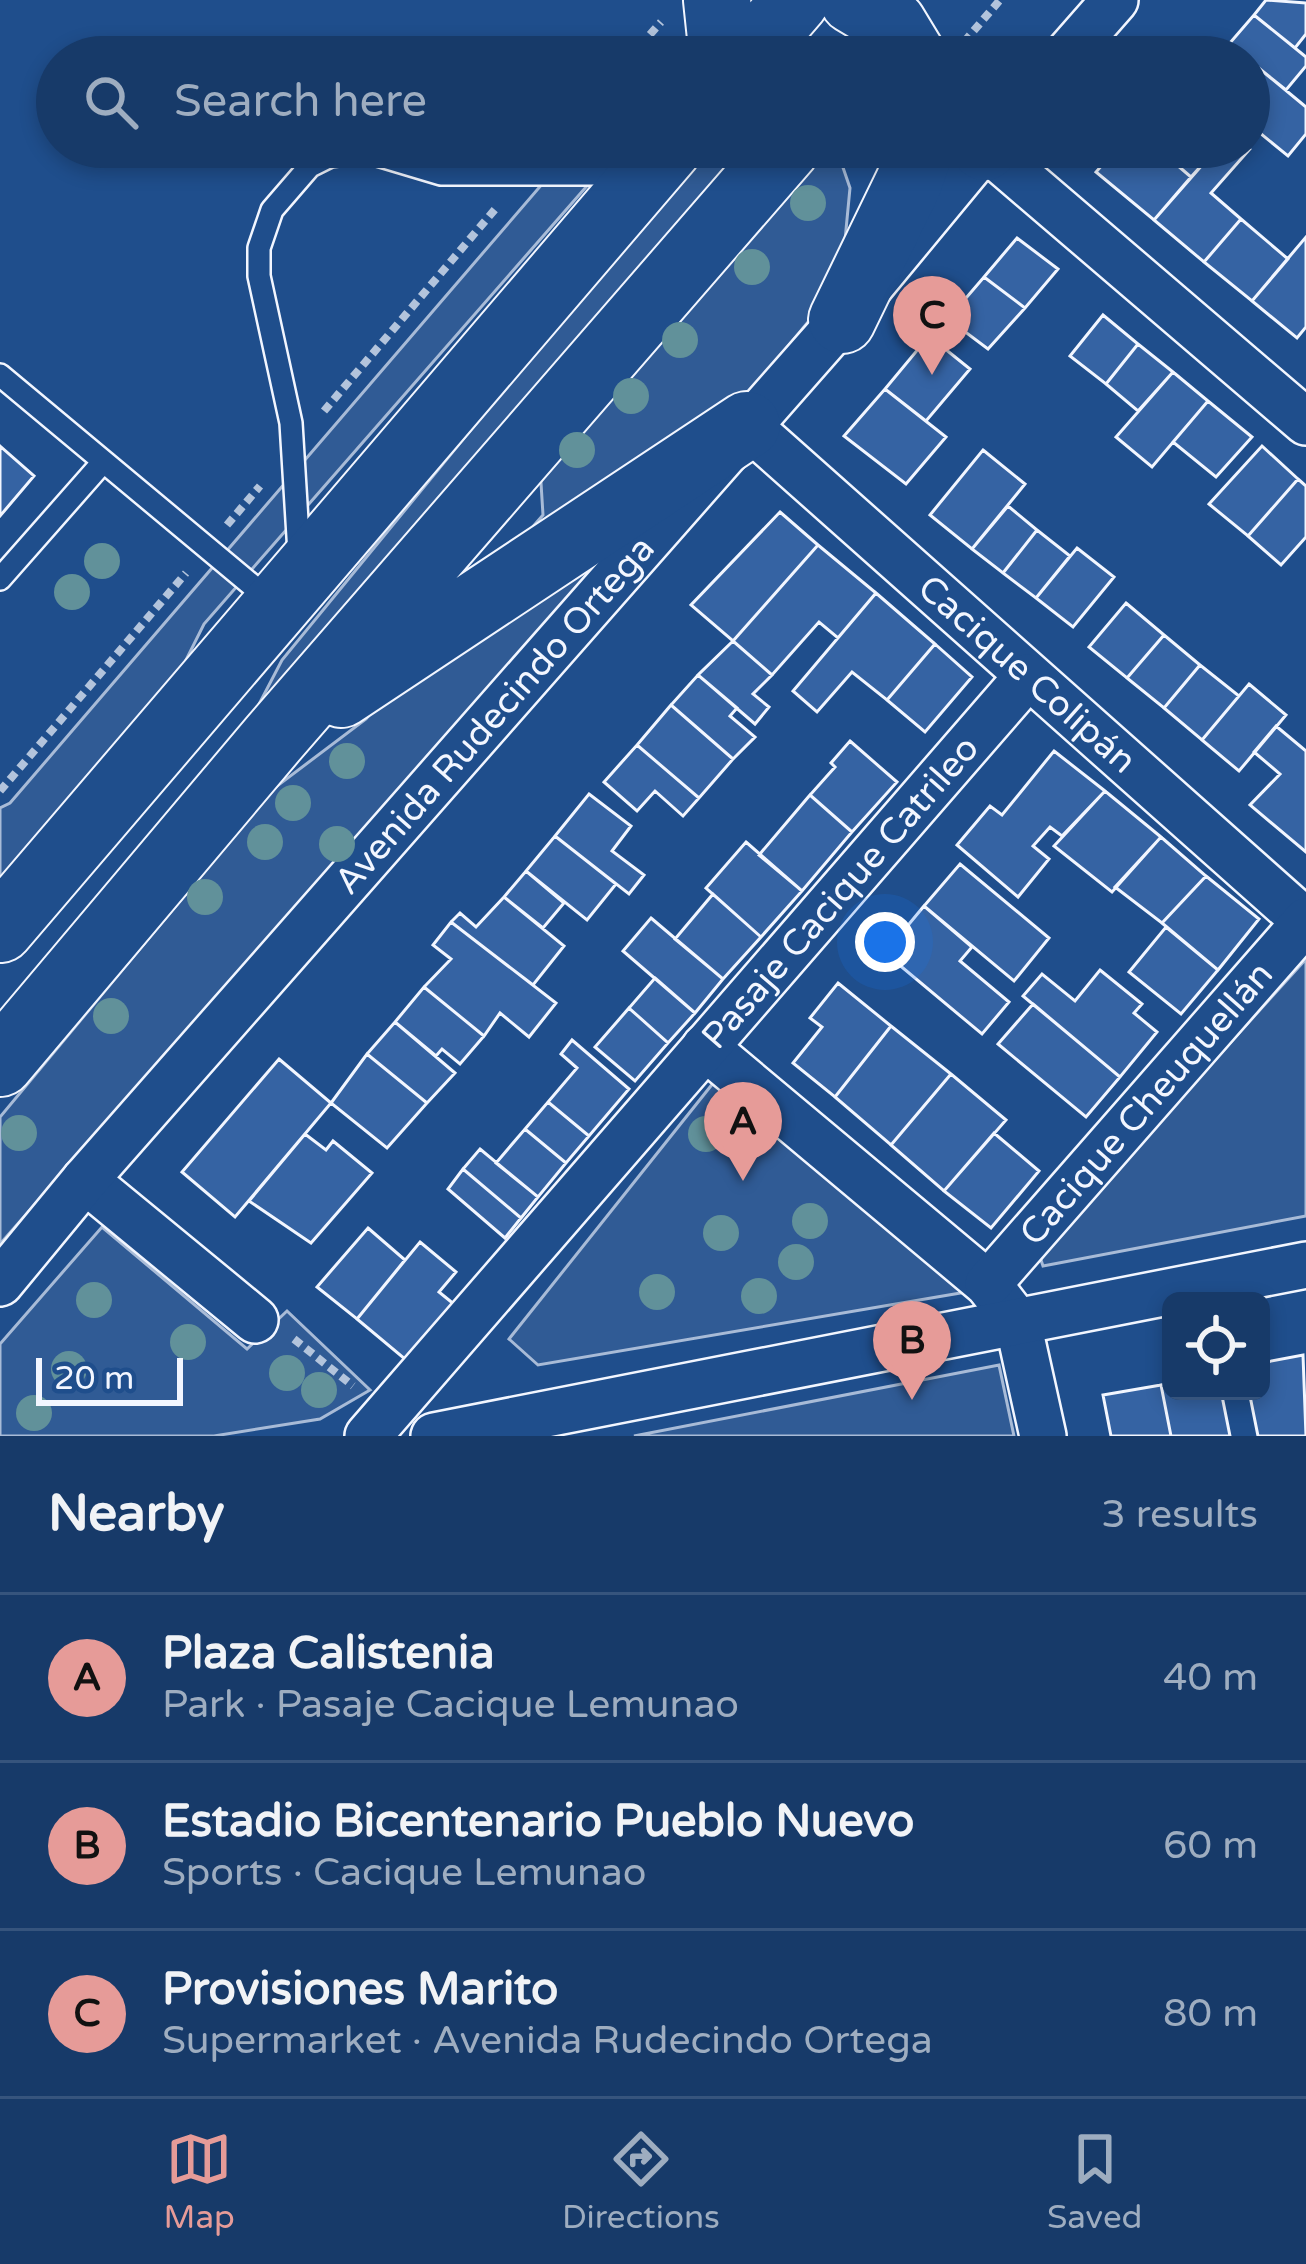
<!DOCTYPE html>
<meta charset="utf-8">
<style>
body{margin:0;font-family:"Varela Round",sans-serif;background:#20416f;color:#f1f3f6}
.controls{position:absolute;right:36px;bottom:36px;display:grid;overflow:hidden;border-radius:18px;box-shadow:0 6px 18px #0003}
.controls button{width:108px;height:108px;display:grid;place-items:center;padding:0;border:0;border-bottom:3px solid #36547d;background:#173a69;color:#f1f3f6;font:60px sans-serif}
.scale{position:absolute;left:36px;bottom:30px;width:147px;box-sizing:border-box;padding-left:12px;border:6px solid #f2f6ff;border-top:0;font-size:33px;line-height:42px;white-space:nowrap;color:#f2f6ff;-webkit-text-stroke:9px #1f4e8c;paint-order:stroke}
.you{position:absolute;left:885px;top:942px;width:42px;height:42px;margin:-30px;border:9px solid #fff;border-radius:50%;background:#1a73e8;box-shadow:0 0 0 18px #1a73e833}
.badge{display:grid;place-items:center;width:78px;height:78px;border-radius:50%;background:#e69b98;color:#111;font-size:39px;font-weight:700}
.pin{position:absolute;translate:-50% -99px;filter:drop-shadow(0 3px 6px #0008)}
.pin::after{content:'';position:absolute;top:63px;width:42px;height:36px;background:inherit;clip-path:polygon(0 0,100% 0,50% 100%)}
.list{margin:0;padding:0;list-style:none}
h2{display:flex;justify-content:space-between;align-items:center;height:156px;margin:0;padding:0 48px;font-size:51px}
h2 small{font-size:39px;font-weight:400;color:#9eadc0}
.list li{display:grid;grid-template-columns:78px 1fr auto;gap:36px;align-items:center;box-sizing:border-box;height:168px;padding:0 48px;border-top:3px solid #36547d}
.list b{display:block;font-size:45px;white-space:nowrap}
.list p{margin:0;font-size:39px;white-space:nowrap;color:#9eadc0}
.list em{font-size:39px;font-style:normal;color:#9eadc0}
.icon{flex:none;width:66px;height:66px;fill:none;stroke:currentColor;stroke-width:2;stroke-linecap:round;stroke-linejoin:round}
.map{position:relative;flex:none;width:1306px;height:1436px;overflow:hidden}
.search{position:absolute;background:#173a69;box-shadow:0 6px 18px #0003;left:36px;right:36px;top:36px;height:132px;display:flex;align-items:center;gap:30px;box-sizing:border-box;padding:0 42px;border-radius:66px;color:#9eadc0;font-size:45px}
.sheet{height:660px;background:#173a69}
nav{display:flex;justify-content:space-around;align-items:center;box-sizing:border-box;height:168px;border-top:3px solid #36547d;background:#173a69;font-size:33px;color:#9eadc0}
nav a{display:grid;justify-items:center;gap:6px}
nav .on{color:#e69b98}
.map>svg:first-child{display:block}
</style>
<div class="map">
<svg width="1306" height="1436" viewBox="0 0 1306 1436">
<rect width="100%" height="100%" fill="#1f4e8c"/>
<path fill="#305b95" stroke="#a8bbd7" stroke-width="3" d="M574,147H621L204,624L179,674L0,885V808L10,803Z
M703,147H750L231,758L282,660Z
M825,147H836L850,188L841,282L733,413L0,1244V1117L273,789L366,719L543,515L540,467Z
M1306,959V1216L1043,1266L1039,1254Z
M722,1072L978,1290L538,1365L509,1339Z
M102,1227L247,1349L287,1311L370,1390L320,1419L214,1436H0V1344Z
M999,1365L1014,1436H634Z"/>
<path fill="#3563a3" stroke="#f2f6ff" stroke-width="3" d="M1266,0L1306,3V34L1295,48L1254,15Z
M1254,15L1306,57V66L1286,90L1229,44Z
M1249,60L1306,107V134L1288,156L1249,124Z
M1118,147H1156L1191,177L1154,220L1096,172Z
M1156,147H1218L1191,177Z
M1218,147L1249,150L1211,193L1241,219L1204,262L1154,220Z
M1241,219L1288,259L1252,301L1204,262Z
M1306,237V327L1297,338L1252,301Z
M1017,238L1058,269L1025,308L984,277Z
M984,277L1025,308L988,349L948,319Z
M1103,315L1138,344L1106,384L1070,356Z
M929,336L970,369L926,421L885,389Z
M1138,344L1173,372L1138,411L1106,384Z
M1173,372L1208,401L1152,467L1116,437Z
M885,389L946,437L906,484L844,436Z
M1208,401L1252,437L1216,477L1173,442Z
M0,446L34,476L0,516Z
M1262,446L1298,479L1248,536L1209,504Z
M983,450L1025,484L972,549L930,515Z
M1298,479L1306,486V537L1281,565L1248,536Z
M1008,506L1037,530L1003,573L972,549Z
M780,512L818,545L733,641L691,605Z
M1037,530L1070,556L1036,598L1003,573Z
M818,545L876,593L838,638L819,622L772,675L733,641Z
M1077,548L1114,577L1073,627L1036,598Z
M876,593L935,644L887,700L852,672L817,712L793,691Z
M1126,603L1164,635L1127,678L1089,647Z
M1164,635L1200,665L1164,708L1127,678Z
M733,641L772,675L753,694L769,707L755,724L698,675Z
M935,644L972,677L925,732L887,700Z
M1200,665L1239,696L1202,740L1164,708Z
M698,675L737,708L730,716L755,737L733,759L671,705Z
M1249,684L1286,715L1239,771L1202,740Z
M671,705L733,759L699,798L637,745Z
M1276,726L1306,751V852L1250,805L1280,774L1254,752Z
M850,741L897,782L852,832L810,795L835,767L831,763Z
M637,745L699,798L683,816L655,791L637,811L604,782Z
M1054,751L1105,791L1062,836L1050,827L1033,846L1049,859L1018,897L957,845L990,806L1002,815Z
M1105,791L1161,837L1112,892L1054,846Z
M589,794L631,826L612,851L644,875L629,894L555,836Z
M810,795L852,832L802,891L759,855Z
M555,836L616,884L587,920L526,871Z
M1161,837L1206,876L1162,923L1115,887Z
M746,842L802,891L761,937L706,888Z
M960,864L1049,938L1014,981L924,906Z
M526,871L564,903L543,928L504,897Z
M1206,876L1259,919L1218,970L1162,923Z
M713,894L761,937L723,979L675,939Z
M504,897L564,946L533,985L451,922L460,913L476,927Z
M924,906L972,947L960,961L1009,1002L982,1034L885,953Z
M651,918L723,979L695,1013L623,951Z
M451,922L556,1003L529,1037L500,1013L484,1036L424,987L451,959L433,945Z
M1166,927L1218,970L1181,1014L1129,972Z
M1100,970L1142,1004L1134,1013L1157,1032L1120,1077L1023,996L1042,974L1075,1001Z
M655,978L695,1013L668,1043L629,1008Z
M838,983L891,1026L835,1097L793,1063L822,1027L810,1018Z
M424,987L484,1036L460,1064L442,1049L436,1056L395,1022Z
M1033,1004L1120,1077L1086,1117L998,1044Z
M629,1008L668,1043L635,1081L595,1047Z
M395,1022L455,1073L427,1103L367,1054Z
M891,1026L951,1074L891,1145L835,1097Z
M572,1040L629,1089L589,1136L548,1102L577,1068L561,1054Z
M367,1054L427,1103L387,1148L331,1103Z
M279,1059L331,1103L235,1217L182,1172Z
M951,1074L1006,1120L944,1191L891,1145Z
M548,1102L589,1136L566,1163L525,1129Z
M525,1129L566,1163L538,1197L496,1163Z
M994,1133L1039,1171L991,1228L944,1191Z
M305,1134L326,1150L333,1141L372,1173L311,1243L249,1201Z
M480,1149L538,1197L521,1218L463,1169Z
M463,1169L521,1218L505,1238L448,1189Z
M368,1228L405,1260L357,1319L317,1287Z
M420,1242L456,1272L439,1292L460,1309L412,1365L357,1319Z
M1303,1355L1306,1436H1258L1249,1391H1261V1363Z
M1171,1383V1391H1221L1230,1436H1171L1161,1385Z
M1161,1385L1171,1436H1111L1103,1395Z"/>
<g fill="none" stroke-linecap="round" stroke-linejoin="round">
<g stroke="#f2f6ff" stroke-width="26">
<path id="lane" d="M0,375L272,602
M299,553L291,423L259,276V248L272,210L310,166L330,156L352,153L374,154L441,174H628
M0,579L103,462"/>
</g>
<g stroke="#f2f6ff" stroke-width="50">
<g id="street">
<path d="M1065,57L1115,0"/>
<path id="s1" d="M747,425L1306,922"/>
<path d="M705,1047L988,1284L1018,1323L1043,1436"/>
<path d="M85,1180L255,1320"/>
<path id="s2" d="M0,1283L85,1180L842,320L985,147L1306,422"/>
<path id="s3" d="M988,1284L1306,921"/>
<path id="s4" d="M368,1436L1027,677"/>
<path d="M434,1436L1306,1265"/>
</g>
</g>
<g stroke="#f2f6ff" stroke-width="70">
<path id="primary" d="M717,0L723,57
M853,0L893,24L913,57
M747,57L796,0
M984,147H985
M842,320L909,182L921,147
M341,694L747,425
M0,929L669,147
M0,1063L273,739L787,147"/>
</g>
<path stroke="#b3c4dc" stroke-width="8" stroke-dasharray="9 6" stroke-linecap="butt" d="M964,42L1000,0
M630,57L661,22
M324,411L497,207
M227,525L260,486
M0,791L186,573
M294,1339L353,1386"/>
<use href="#lane" stroke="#1f4e8c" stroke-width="21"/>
<use href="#street" stroke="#1f4e8c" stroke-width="45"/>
<use href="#primary" stroke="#1f4e8c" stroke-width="66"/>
</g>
<g fill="#61919a">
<circle cx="808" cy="203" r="18"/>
<circle cx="752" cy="267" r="18"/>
<circle cx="680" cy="340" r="18"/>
<circle cx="631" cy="396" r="18"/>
<circle cx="577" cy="450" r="18"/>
<circle cx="102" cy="561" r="18"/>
<circle cx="72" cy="592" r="18"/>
<circle cx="347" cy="761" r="18"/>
<circle cx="293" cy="803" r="18"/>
<circle cx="265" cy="842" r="18"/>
<circle cx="337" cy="844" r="18"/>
<circle cx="205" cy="897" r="18"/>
<circle cx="111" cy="1016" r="18"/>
<circle cx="19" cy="1133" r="18"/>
<circle cx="706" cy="1134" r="18"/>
<circle cx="810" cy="1221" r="18"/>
<circle cx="721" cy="1233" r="18"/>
<circle cx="796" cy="1262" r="18"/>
<circle cx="657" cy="1292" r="18"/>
<circle cx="759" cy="1296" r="18"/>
<circle cx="94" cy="1300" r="18"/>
<circle cx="188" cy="1342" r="18"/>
<circle cx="69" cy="1369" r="18"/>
<circle cx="287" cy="1373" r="18"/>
<circle cx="319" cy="1390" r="18"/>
<circle cx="34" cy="1413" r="18"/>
</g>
<g text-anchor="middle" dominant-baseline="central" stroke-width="9" stroke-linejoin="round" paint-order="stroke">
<g font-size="36" fill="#f2f6ff" stroke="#1f4e8c">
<text stroke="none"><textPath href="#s1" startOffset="375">Cacique Colipán</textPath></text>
<text stroke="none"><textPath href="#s2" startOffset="753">Avenida Rudecindo Ortega</textPath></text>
<text stroke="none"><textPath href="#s4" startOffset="720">Pasaje Cacique Catrileo</textPath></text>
<text stroke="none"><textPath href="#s3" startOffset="240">Cacique Cheuquellán</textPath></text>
</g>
</g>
</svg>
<div class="controls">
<button><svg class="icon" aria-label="locate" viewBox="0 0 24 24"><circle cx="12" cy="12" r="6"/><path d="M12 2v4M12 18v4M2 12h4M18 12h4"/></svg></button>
</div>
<div class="scale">20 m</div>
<div class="you"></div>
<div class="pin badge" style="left:743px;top:1181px">A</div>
<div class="pin badge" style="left:912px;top:1400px">B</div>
<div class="pin badge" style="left:932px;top:375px">C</div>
<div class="search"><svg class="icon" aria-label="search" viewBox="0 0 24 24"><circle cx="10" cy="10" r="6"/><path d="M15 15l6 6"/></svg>Search here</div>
</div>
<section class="sheet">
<h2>Nearby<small>3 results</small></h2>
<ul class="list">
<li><span class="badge">A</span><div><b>Plaza Calistenia</b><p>Park · Pasaje Cacique Lemunao</p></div><em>40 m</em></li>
<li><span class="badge">B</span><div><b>Estadio Bicentenario Pueblo Nuevo</b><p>Sports · Cacique Lemunao</p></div><em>60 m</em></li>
<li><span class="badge">C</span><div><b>Provisiones Marito</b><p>Supermarket · Avenida Rudecindo Ortega</p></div><em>80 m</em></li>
</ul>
</section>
<nav>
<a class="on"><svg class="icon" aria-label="map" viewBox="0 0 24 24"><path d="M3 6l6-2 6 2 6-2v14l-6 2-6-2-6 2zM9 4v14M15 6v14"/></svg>Map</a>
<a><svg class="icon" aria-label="directions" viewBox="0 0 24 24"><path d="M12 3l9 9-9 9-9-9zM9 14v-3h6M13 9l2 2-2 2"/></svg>Directions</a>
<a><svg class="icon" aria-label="saved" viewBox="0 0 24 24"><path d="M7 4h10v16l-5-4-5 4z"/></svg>Saved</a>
</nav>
